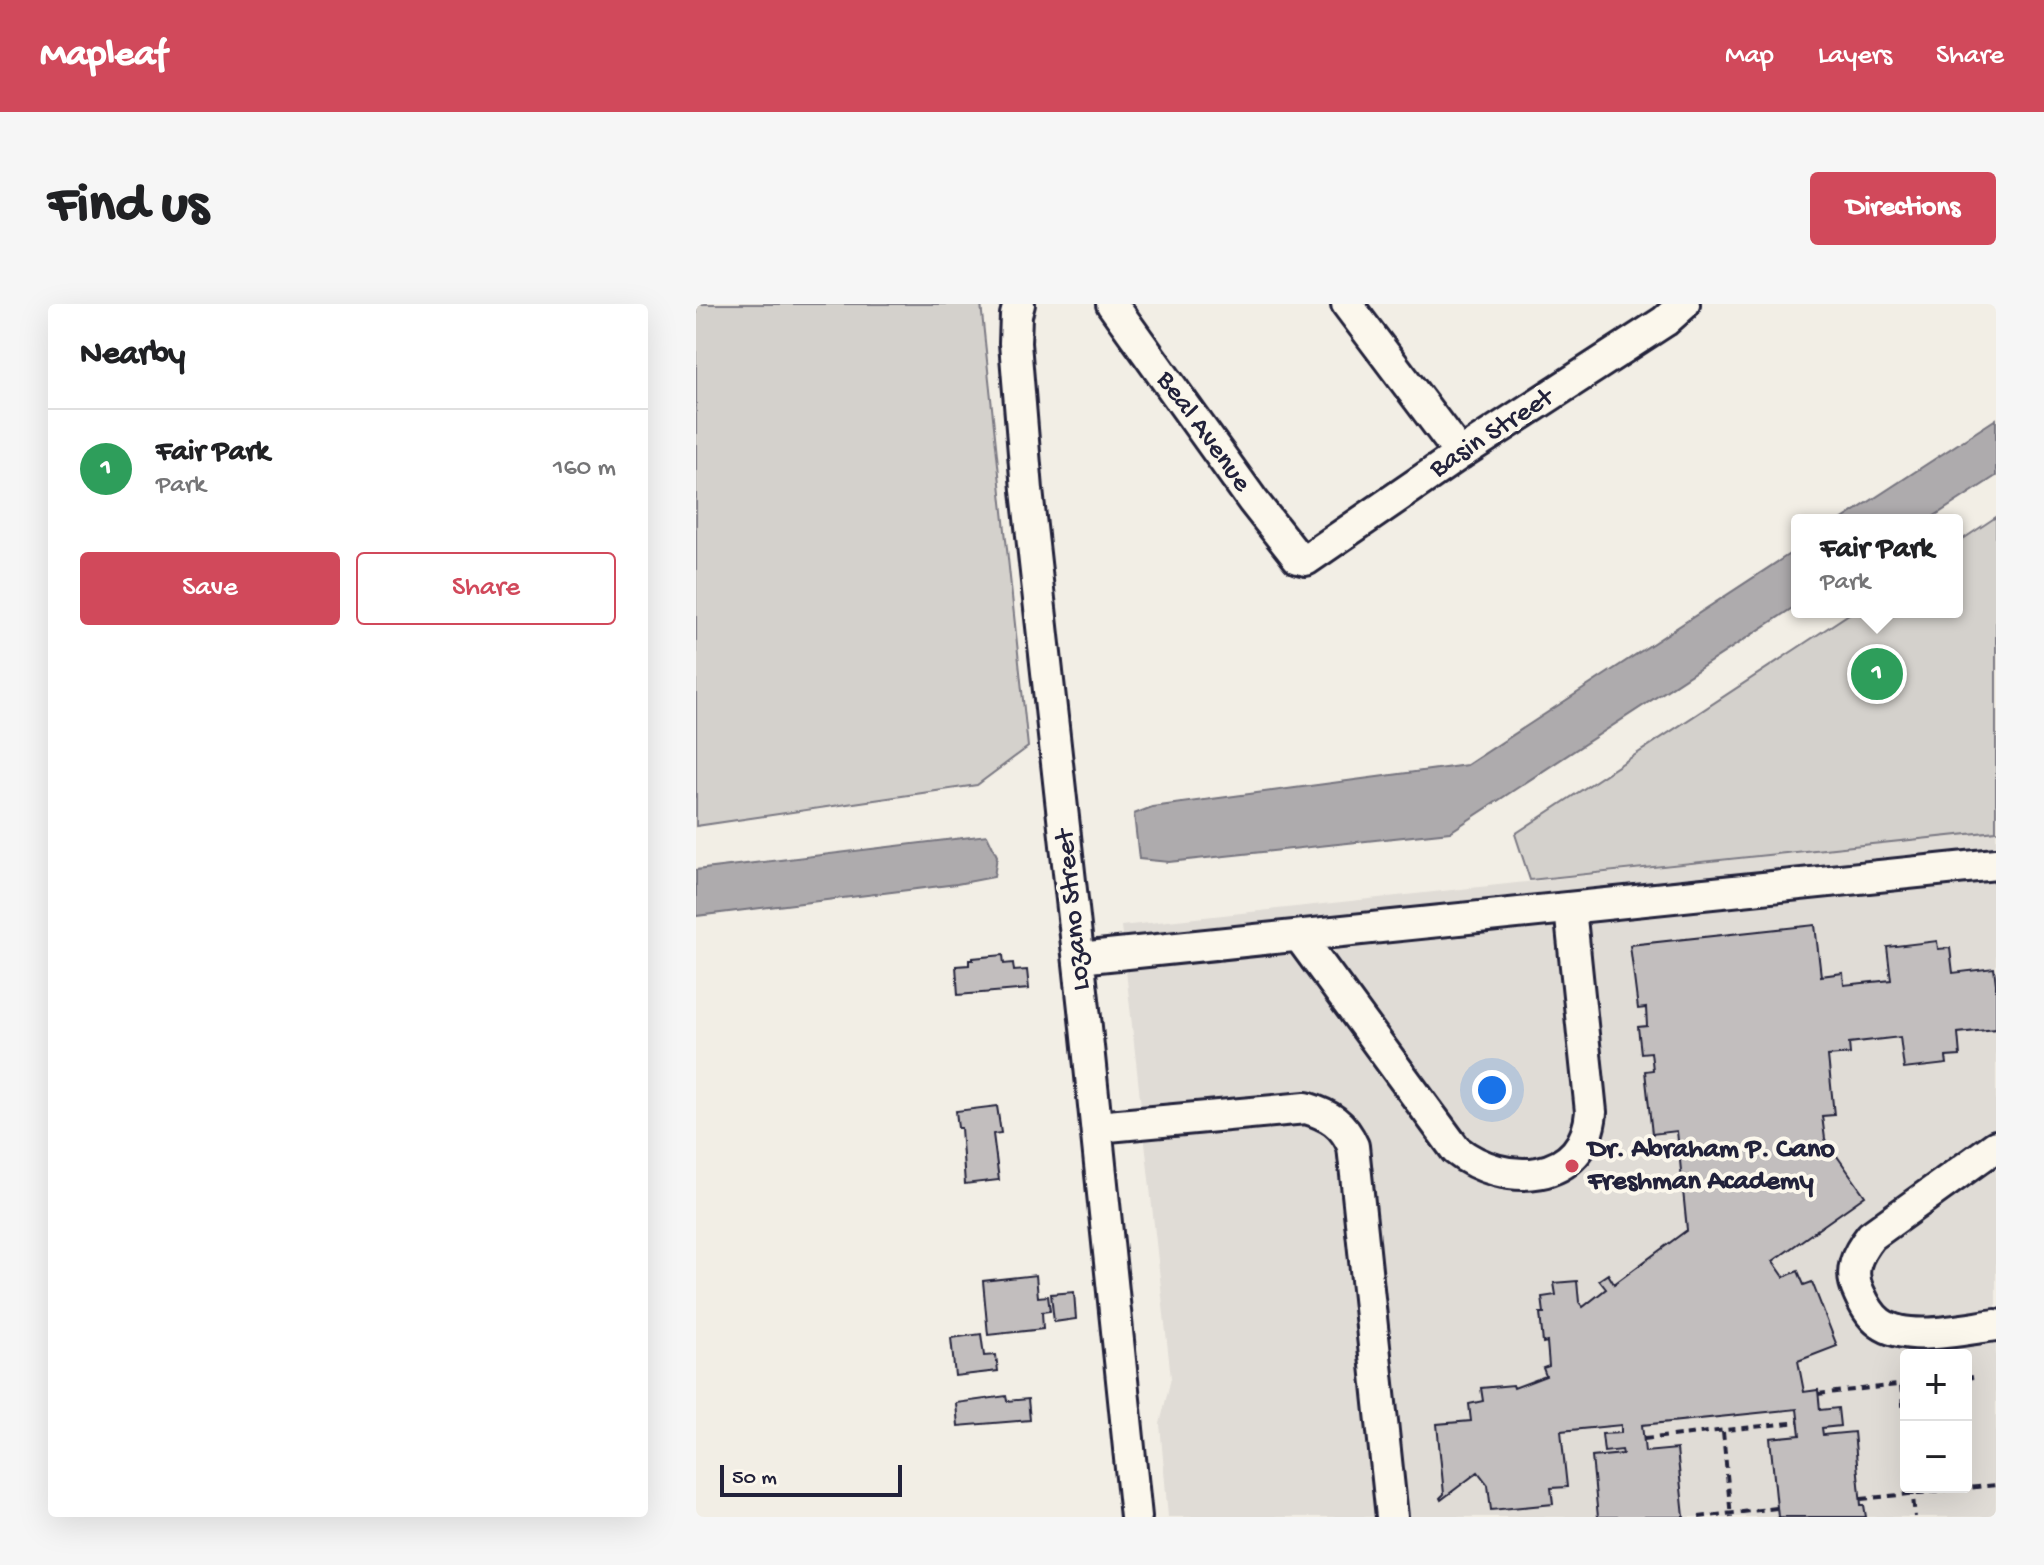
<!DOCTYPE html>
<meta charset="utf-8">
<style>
body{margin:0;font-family:"Gochi Hand",sans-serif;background:#f6f6f6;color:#202124}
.controls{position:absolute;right:24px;bottom:24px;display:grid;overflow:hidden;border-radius:8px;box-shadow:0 8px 32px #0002}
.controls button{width:72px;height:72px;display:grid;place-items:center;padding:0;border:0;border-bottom:2px solid #e0e0e0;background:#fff;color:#202124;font:40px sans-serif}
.scale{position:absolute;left:24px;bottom:20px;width:182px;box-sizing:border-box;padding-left:8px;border:4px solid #22223b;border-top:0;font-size:22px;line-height:28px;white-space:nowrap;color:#22223b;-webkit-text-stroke:6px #fbf7ec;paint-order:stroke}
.you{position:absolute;left:796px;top:786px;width:28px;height:28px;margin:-20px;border:6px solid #fff;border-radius:50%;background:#1a73e8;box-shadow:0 0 0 12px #1a73e833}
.badge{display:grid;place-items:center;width:52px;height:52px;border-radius:50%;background:#d1495b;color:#fff;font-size:26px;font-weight:700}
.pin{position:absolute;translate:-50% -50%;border:4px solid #fff;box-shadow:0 2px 8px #0006}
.popup{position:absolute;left:1095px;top:210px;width:172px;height:104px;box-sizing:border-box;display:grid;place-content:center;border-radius:8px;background:#fff;filter:drop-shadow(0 2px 6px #0005);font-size:26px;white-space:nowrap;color:#757577}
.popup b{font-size:30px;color:#202124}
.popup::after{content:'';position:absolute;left:50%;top:100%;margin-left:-16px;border:16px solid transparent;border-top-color:#fff}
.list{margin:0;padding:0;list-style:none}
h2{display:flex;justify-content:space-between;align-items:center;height:104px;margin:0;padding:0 32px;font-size:34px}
h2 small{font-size:26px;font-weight:400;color:#757577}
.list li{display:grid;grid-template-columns:52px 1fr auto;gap:24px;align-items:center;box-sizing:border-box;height:120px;padding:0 32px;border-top:2px solid #e0e0e0}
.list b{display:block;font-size:30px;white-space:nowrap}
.list p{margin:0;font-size:26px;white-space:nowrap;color:#757577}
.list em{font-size:26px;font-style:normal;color:#757577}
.actions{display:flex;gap:16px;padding:24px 32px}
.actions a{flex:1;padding:18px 0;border:2px solid #d1495b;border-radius:8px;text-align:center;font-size:28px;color:#d1495b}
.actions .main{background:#d1495b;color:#fff}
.map{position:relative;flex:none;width:1300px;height:1213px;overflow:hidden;border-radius:8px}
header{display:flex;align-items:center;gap:48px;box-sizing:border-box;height:112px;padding:0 40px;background:#d1495b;color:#fff}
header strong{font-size:38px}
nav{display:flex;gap:44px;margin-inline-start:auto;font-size:28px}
.intro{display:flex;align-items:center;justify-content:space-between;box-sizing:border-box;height:192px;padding:0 48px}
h1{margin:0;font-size:56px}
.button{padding:20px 36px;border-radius:8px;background:#d1495b;color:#fff;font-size:28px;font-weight:700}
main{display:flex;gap:48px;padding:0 48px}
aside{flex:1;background:#fff;border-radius:8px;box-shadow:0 8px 32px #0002}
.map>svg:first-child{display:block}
</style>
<header>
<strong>Mapleaf</strong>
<nav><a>Map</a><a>Layers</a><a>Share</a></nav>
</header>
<div class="intro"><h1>Find us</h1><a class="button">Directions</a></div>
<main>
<aside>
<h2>Nearby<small></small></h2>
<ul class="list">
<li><span class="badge" style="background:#2e9e5b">1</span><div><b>Fair Park</b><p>Park</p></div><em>160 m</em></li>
</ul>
<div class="actions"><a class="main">Save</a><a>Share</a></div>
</aside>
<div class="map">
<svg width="1300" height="1213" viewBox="0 0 1300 1213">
<rect width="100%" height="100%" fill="#f2eee5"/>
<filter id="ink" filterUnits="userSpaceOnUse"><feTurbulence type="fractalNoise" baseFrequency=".0125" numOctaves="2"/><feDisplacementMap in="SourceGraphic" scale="16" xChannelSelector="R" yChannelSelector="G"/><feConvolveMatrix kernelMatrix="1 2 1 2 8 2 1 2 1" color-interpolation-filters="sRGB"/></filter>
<g filter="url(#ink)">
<path fill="#e0dcd6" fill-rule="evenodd" d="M1300,527V1213H472L464,1120L475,1074L425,622ZM1210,1051H1270V1183H1210Z"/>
<path fill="#d4d1cc" stroke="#7b7a84" stroke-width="2" d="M0,0H285L332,443L281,481L0,522Z
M1300,213V527L834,576L819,530L1156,308H1261V239Z"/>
<path fill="#aeabad" stroke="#76747f" stroke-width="2" d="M1300,115V172L1232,216H1145Z
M1101,245V301L754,528L473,558L443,555L438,510L456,503L771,461Z
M291,531L301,552L298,573L261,580L0,612V566Z"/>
<path fill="#c2bebe" stroke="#22223b" stroke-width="2" d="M1119,621L1125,672L1147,669L1148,681L1195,676L1191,643L1241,637L1242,645L1254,644L1257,669L1298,664L1300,680V725L1262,729L1264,752L1250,753L1251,760L1208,765L1204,733L1153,739L1154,750L1132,752L1138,811L1126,812L1129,835L1169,892L1077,957L1088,973L1102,967L1108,981L1116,978L1141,1042L1102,1057L1108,1088L1122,1086L1124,1106L1142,1104L1144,1122L1126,1124L1127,1131L1158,1128L1165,1201H1168L1170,1213H1082L1074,1134L1104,1131L1101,1105L946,1121L949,1148L981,1145L988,1213H902L896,1153L927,1150L926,1146L908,1148L906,1130L925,1129V1121L865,1127L871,1183L855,1184L857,1200L795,1206L792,1181L782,1168L745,1196L744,1194L748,1190L741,1120L775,1117L773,1100L787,1097L785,1084L817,1081L818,1084L850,1072L847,1064L853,1062L851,1038L847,1039L844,1009H848L846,993L860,991L858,979L881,977L883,998L887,1003L910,985L903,976L912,970L918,980L991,926L981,827L956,830L949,767L957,766L955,748L945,749L942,723L951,722L950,704L942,705L934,641Z
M307,651L308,660L317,659L318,667L331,666L333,685L262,691L260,662L273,661V656H277V654Z
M301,802L305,829L297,830L303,876L269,880L265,824H262L260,807Z
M340,971L342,993L352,992L354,1007L346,1008L347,1025L292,1031L287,977Z
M378,988L380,1015L358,1018L355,990Z
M285,1030L288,1052L300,1051L302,1067L259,1072L255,1034Z
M310,1092L311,1097L332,1095L334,1116L262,1122L260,1099Z"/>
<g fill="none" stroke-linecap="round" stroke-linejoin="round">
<g stroke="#22223b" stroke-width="36">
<path id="minor" d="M323,0L320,11L319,39L331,186L390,723L440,1213
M416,0L557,197L602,254L610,256L764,150L969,17L988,0
M651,0L764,150
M603,632L760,846C808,884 889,881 895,808L874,604
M383,654L1300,560
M401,823L610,804C633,811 647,819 657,842L696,1213
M1300,842L1175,932C1161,950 1152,967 1163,989C1168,1000 1174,1012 1184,1019C1211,1039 1268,1025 1300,1021"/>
</g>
<path stroke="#22223b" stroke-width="4" stroke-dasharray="8 6" stroke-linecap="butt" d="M1270,1074L1277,1073
M1205,1081L1210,1130
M1122,1090L1210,1080
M1027,1128L1035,1213
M948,1135L1103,1118
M1216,1183L1219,1213
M1165,1195L1300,1181
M1003,1213L1081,1204"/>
<use href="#minor" stroke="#fbf7ec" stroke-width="30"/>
</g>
</g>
<circle fill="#d1495b" stroke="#fbf7ec" stroke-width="3" cx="876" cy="862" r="8"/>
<g text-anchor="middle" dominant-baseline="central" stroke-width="8" stroke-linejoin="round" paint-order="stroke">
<g font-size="28" fill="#22223b" stroke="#fbf7ec">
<text transform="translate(507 128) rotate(54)">Beal Avenue</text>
<text transform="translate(796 130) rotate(-33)">Basin Street</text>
<text transform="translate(378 606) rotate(-96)">Lozano Street</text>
</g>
<g font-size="28" font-weight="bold" fill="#22223b" stroke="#fbf7ec" text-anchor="start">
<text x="892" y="846">Dr. Abraham P. Cano<tspan x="892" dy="32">Freshman Academy</tspan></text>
</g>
</g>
</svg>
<div class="controls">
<button>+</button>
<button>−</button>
</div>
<div class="scale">50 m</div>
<div class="you"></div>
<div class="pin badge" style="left:1181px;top:370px;background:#2e9e5b">1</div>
<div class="popup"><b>Fair Park</b>Park</div>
</div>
</main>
